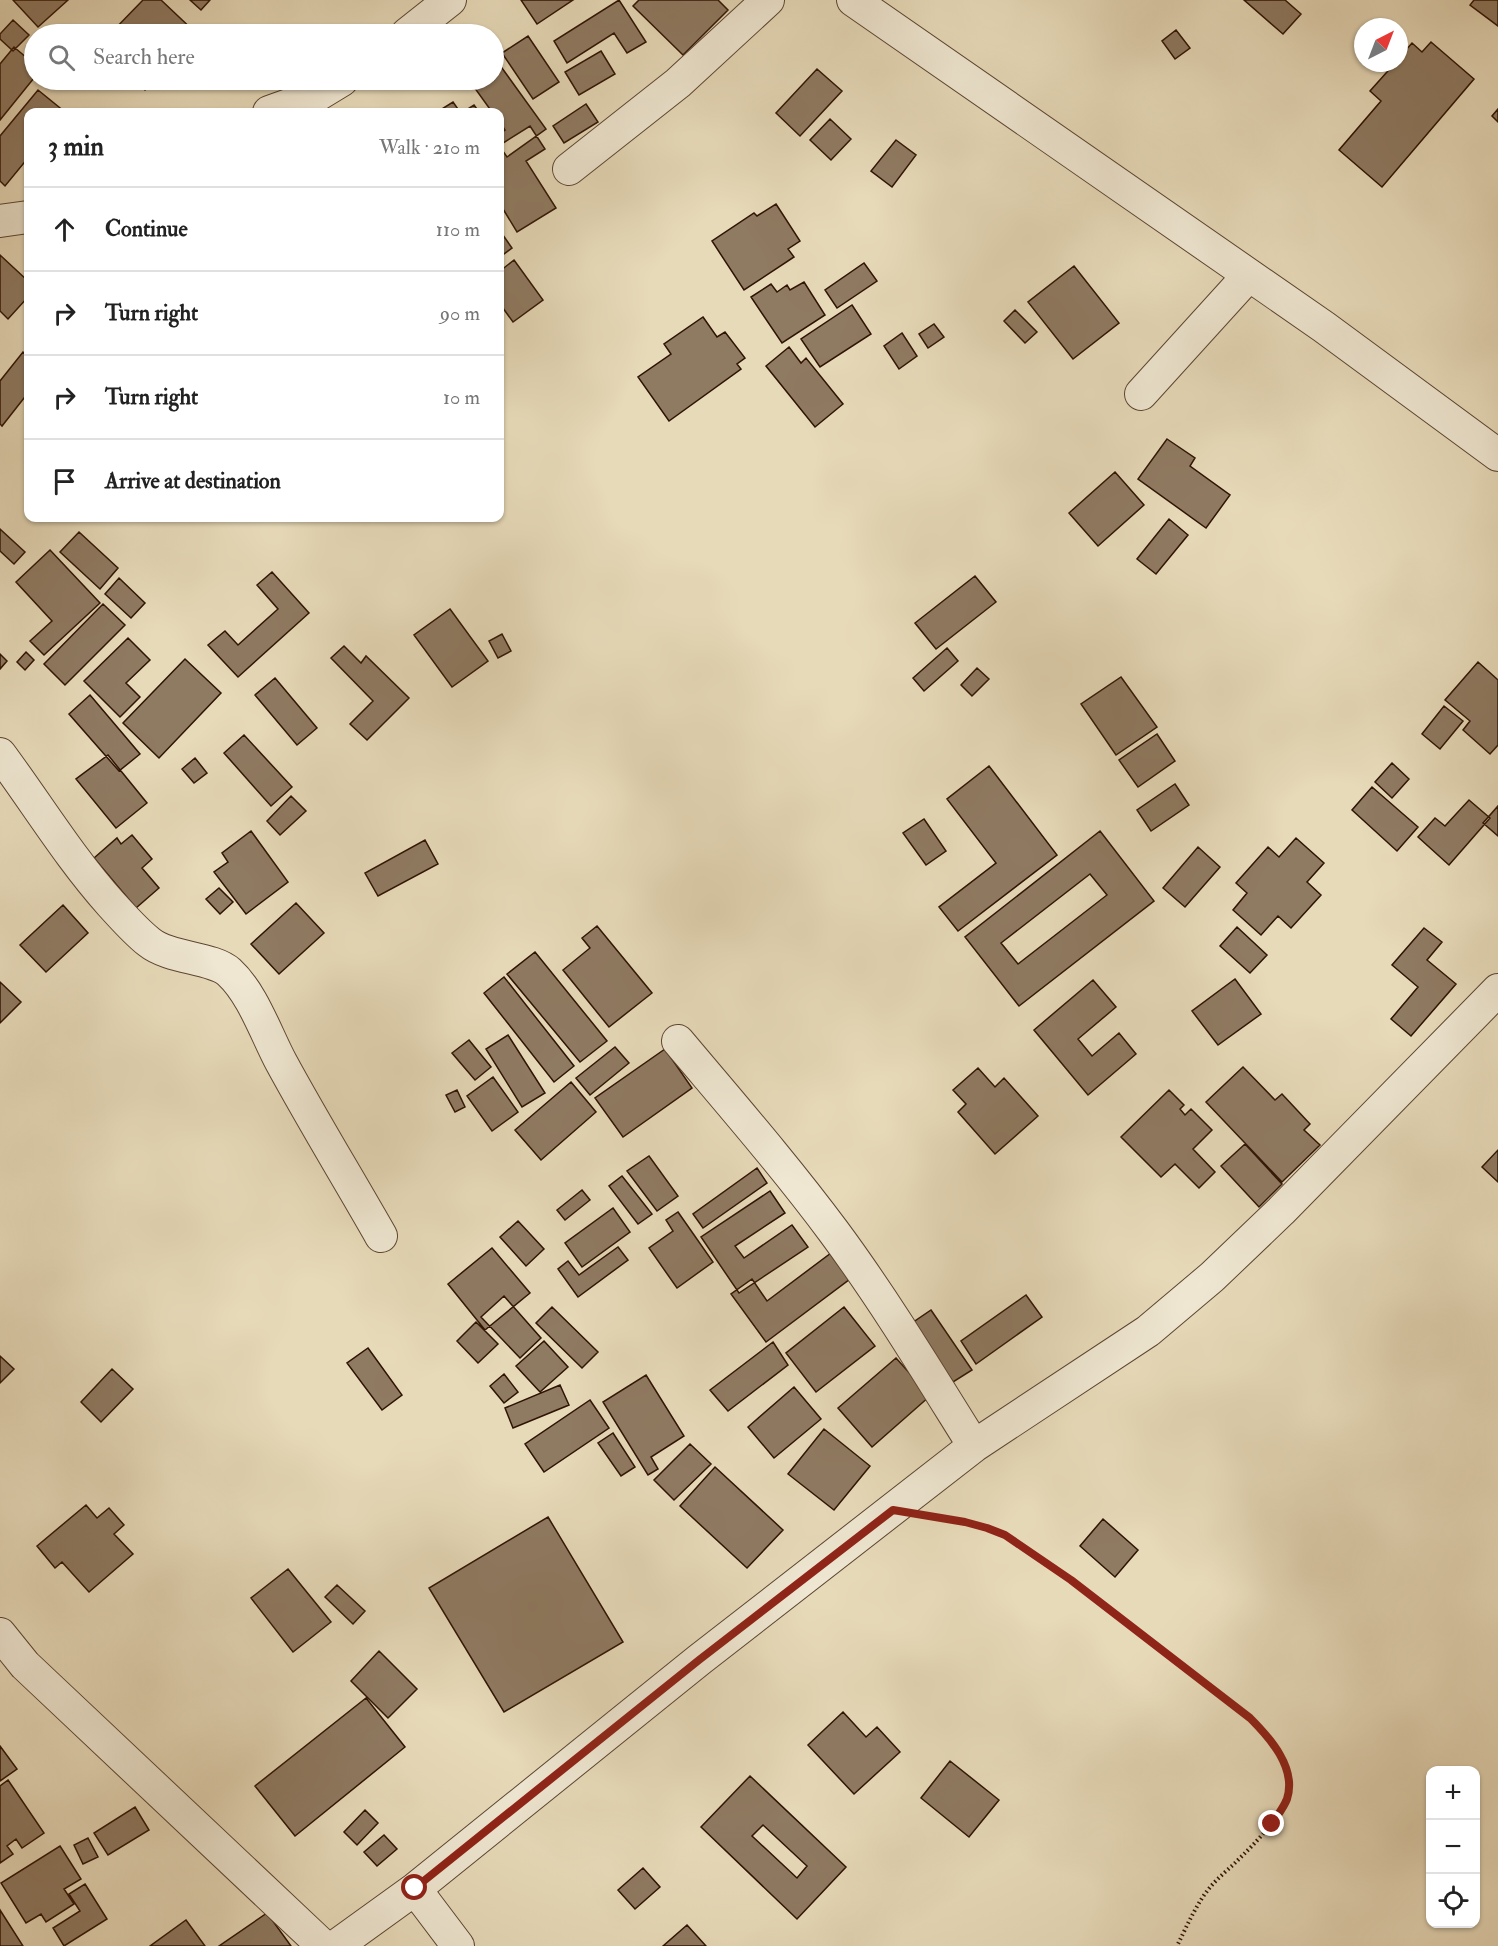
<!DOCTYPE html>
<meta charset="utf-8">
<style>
body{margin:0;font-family:"IM FELL Double Pica",serif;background:#f2f2f2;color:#222}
.controls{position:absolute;right:18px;bottom:18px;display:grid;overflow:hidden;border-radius:12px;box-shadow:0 2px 4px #0004}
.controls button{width:54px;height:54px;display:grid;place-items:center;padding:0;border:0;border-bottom:2px solid #e0e0e0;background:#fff;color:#222;font:30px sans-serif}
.compass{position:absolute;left:1354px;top:18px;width:54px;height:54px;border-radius:50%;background:#fff;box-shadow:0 2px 4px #0004;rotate:42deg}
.stop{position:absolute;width:18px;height:18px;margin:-14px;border:4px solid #8f2418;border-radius:50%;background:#fff}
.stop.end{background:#8f2418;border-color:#fff;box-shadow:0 2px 6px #0008}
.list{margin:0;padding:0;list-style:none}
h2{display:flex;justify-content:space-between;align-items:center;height:78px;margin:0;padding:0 24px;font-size:26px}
h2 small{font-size:20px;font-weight:400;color:#767676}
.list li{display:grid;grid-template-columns:39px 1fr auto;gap:18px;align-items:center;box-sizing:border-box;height:84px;padding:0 24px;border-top:2px solid #e0e0e0}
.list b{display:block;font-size:22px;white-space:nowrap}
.list em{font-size:20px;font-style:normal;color:#767676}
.icon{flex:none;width:33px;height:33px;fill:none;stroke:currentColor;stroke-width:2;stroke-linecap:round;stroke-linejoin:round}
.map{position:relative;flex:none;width:1498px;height:1946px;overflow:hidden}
.search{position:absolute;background:#fff;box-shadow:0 2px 4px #0004;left:24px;top:24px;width:480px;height:66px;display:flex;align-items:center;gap:15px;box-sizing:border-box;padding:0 21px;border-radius:33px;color:#767676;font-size:22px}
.panel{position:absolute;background:#fff;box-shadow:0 2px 4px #0004;left:24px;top:108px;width:480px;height:414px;border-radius:12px}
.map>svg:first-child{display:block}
</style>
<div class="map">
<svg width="1498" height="1946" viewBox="0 0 1498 1946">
<rect width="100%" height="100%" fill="#e7dab9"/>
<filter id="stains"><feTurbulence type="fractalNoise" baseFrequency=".00333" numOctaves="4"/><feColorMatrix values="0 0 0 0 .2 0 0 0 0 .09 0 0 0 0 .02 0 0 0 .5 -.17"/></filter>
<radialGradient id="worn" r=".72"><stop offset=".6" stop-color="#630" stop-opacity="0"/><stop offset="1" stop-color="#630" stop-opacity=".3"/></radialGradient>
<path fill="#8f7a62" stroke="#2f1304" stroke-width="1.5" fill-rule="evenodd" d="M13,0H68L38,27Z
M143,0H161L197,34H110Z
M190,0H210L201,10Z
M521,0H573L537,24Z
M619,0L646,42L627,53L614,33L567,63L554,41Z
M639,0H718L728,10L683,55L633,6Z
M1244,0H1285L1301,14L1283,34Z
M1474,0H1498V26L1470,5Z
M13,20L29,35L13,51L0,39V34Z
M1176,30L1190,48L1175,59L1162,41Z
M528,36L559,82L533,99L502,53Z
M1431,42L1474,79L1382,187L1339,150L1381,101L1370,91L1395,63H1399V58L1412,43L1422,52Z
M14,47L34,64V78L0,120V64Z
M601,51L615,74L579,95L565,72Z
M494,57L546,129L507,157L500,147V134L505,130L500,122V112H492L469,80H494Z
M817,69L842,91L800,136L776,113Z
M134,80H154L145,90Z
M38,90L65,112H28V158L5,186L0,181V136Z
M453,102L460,112H437Z
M586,104L598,122L564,143L553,126Z
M474,105L479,112H463Z
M1498,109V122L1492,116Z
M830,119L851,139L831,160L810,140Z
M530,126L545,149L526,161L556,208L517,232L500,204V145Z
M896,140L916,155L892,187L871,171Z
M776,204L800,241L788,249L794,257L744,290L712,241L754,213L757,216Z
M500,231L512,248L500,257Z
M0,255L28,281V297L8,319L0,311Z
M514,260L543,300L513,322L500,304V271Z
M864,263L877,281L837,308L825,290Z
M1074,266L1119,323L1073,359L1028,302Z
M804,282L825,315L782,343L751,297L771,284L777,292L787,285L790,290Z
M852,305L871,334L820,367L801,339Z
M1015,310L1037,332L1025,343L1004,321Z
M703,317L717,337L725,332L745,358L737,364L741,369L669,421L638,377L671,354L664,344Z
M934,324L944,337L928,348L919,334Z
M902,333L917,356L899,369L884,346Z
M789,347L801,363L806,358L843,404L815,427L766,366Z
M23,352L28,356V393L2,426L0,424V381Z
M1167,439L1195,458L1190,466L1230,495L1206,528L1138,479Z
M1115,472L1144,505L1098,546L1069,513Z
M1169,519L1188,535L1156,574L1137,559Z
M0,529L25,552L14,564L0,551Z
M79,532L118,568L100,589L60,552Z
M50,550L100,603L44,655L30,641L52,621L16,582Z
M272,572L309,613L238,677L208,645L225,631L238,645L278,609L257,585Z
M975,576L996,602L936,649L915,623Z
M119,578L145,603L131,618L105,594Z
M103,604L125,625L65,685L44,664Z
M450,609L488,661L452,687L414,635Z
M502,634L511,651L498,658L489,641Z
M128,638L150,660L126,683L140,697L120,717L84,681Z
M344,646L361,663L366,656L409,698L367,740L350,724L373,701L331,658Z
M947,648L958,661L924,691L913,678Z
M26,652L34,660L25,670L17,662Z
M0,654L7,661L0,669Z
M185,659L221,693L159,758L123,723Z
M1478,662L1498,680V745L1490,754L1463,730L1470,721L1445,700Z
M977,668L989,679L972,696L961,685Z
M1121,677L1157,727L1116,755L1081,704Z
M275,678L317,728L297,745L255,695Z
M90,695L140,754L119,771L69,714Z
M1444,706L1463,721L1440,749L1422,734Z
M1157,734L1175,761L1138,787L1119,760Z
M244,735L292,787L271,806L224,753Z
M108,755L147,803L116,828L76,779Z
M195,758L207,773L194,783L182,769Z
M1392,763L1409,779L1392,798L1375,782Z
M989,766L1057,855L958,931L939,907L996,863L947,799Z
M1175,784L1189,805L1151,831L1137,810Z
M1372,787L1418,827L1397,851L1352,810Z
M291,796L306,811L280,835L267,821Z
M1469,800L1490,818L1449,865L1418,837L1435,818L1445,826Z
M1498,806V836L1483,823Z
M924,819L946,851L926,865L903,833Z
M251,831L288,882L246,914L214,872L228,862L222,853Z
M1100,831L1154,901L1019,1006L965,937ZM1090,874L1107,895L1018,964L1001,943Z
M132,835L152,859L142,868L159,888L136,908L94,858L117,838L121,844Z
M1296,838L1324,863L1307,882L1321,895L1291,928L1278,916L1261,935L1233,910L1247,893L1236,883L1268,847L1279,857Z
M425,840L438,864L378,896L365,873Z
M1198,847L1220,867L1185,907L1163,888Z
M219,888L233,902L220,914L206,899Z
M296,903L324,933L279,974L251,944Z
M63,905L88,933L46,972L20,945Z
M597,926L652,993L609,1027L563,970L590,948L582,938Z
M1237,927L1267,955L1250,973L1220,946Z
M1424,928L1442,942L1427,960L1456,984L1411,1036L1391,1019L1418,987L1392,965Z
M535,952L607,1041L580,1062L507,974Z
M504,977L574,1066L554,1082L484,993Z
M1235,979L1261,1014L1218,1045L1192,1011Z
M1093,980L1116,1007L1078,1039L1092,1056L1119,1033L1136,1054L1088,1095L1034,1030Z
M0,982L21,1002L0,1023Z
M508,1035L545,1093L522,1107L486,1049Z
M469,1040L491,1067L475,1080L452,1053Z
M615,1047L629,1063L590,1095L576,1078Z
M665,1049L692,1088L623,1137L595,1098Z
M1243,1067L1275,1100L1282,1094L1310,1124L1304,1130L1320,1145L1282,1182L1206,1102Z
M978,1068L995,1087L1004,1078L1038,1116L995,1154L958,1112L966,1104L953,1090Z
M493,1077L518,1112L492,1131L467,1096Z
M571,1082L596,1112L541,1160L515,1130Z
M457,1090L465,1107L455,1112L446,1095Z
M1169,1090L1184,1105L1180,1109L1185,1115L1191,1109L1212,1130L1193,1149L1215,1172L1199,1188L1175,1164L1161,1177L1121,1137Z
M1245,1144L1282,1184L1259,1207L1221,1166Z
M1498,1150V1182L1482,1167Z
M649,1156L678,1196L657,1211L627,1171Z
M757,1168L767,1183L703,1228L693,1214Z
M622,1176L652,1214L638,1224L609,1186Z
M582,1190L590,1200L565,1220L557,1210Z
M770,1191L785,1213L735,1246L744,1258L792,1225L808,1247L739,1293L701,1237Z
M613,1208L630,1232L582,1267L565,1243Z
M678,1212L713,1262L677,1288L649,1248L673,1231L666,1220Z
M518,1221L544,1249L526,1266L500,1237Z
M618,1247L628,1260L578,1297L558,1269L568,1261L579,1275Z
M492,1248L530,1293L485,1330L448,1284Z
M831,1253L850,1279L766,1342L731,1294L752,1279L767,1301Z
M1026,1295L1042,1317L976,1364L961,1341Z
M504,1296L541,1338L520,1358L481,1317Z
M552,1307L598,1352L582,1368L536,1323Z
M844,1307L875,1346L816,1392L786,1353Z
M931,1310L972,1370L953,1382L912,1323Z
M476,1322L498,1344L478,1363L457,1341Z
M544,1341L568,1367L540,1392L516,1366Z
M773,1342L788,1365L728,1411L710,1390Z
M368,1348L402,1395L382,1410L347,1363Z
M0,1356L14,1369L0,1383Z
M896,1358L930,1396L872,1447L838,1408Z
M112,1369L133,1389L101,1422L81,1402Z
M504,1374L518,1392L504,1403L490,1386Z
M646,1375L684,1436L651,1457L658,1469L648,1475L603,1402Z
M560,1385L569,1405L513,1428L505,1408Z
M794,1387L821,1419L774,1458L748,1427Z
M590,1400L609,1428L544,1472L525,1444Z
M824,1429L870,1466L834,1510L788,1474Z
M613,1433L635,1467L621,1476L598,1443Z
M690,1444L711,1464L674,1500L654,1480Z
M715,1467L783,1530L747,1568L680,1506Z
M86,1505L97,1518L109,1508L124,1525L114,1534L133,1554L89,1592L62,1562L55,1568L37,1546Z
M548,1517L623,1642L504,1712L429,1588Z
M1103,1519L1138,1550L1115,1577L1080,1546Z
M288,1569L331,1622L293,1652L251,1598Z
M337,1585L365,1611L353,1624L325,1597Z
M379,1651L417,1689L388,1718L351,1681Z
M366,1698L405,1747L295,1836L255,1786Z
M843,1712L866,1737L877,1727L900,1752L854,1794L808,1745Z
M0,1746L17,1769L0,1781Z
M950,1761L999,1800L969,1837L921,1798Z
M750,1776L846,1867L797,1919L701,1827ZM763,1825L807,1866L797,1878L752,1836Z
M8,1780L44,1833L22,1848L16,1839L7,1846L13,1854L0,1863V1786Z
M135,1807L149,1830L108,1855L94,1833Z
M365,1810L378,1823L357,1845L344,1832Z
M384,1835L397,1849L377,1866L364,1852Z
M88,1838L98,1857L83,1864L74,1845Z
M60,1846L81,1879L64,1889L74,1904L46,1922L41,1914L26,1923L1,1883Z
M643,1868L660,1887L635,1909L618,1890Z
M85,1884L107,1919L64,1946L53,1928L80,1911L69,1894Z
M0,1910L23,1946H0Z
M267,1913L291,1946H219Z
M186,1920L205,1946H150Z
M687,1925L706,1946H663Z"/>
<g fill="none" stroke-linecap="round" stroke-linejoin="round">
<g stroke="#5d4531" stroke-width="34">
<path id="minor" d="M853,0L1324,327L1498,455
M407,34L450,0
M269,112L319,94L342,80
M569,169L678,83L768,0
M0,221L28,217
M1141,394L1249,275
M0,754C37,804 69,857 111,904C123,917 135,931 149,942C170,959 212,957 229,972C253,994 266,1034 281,1062C313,1121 348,1178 381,1236
M678,1041C731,1104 785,1166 834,1232C885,1301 929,1374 974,1446
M0,1634L25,1665L323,1946
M415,1889L458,1946
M336,1946L415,1889L699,1660L974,1446L1148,1331L1212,1277L1281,1211L1498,990"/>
</g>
<path stroke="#2f1304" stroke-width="4" stroke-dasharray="1.5 3" stroke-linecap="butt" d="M939,1517L987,1528L1005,1535L1029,1551L1071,1580L1250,1718C1310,1777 1293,1806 1238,1860C1230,1868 1220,1876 1212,1885C1197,1902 1187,1926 1177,1946"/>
<use href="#minor" stroke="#efe7d2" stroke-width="32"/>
</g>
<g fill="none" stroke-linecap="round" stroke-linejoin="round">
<path stroke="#8f2418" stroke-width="8" d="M415,1888L699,1660L893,1510L965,1522L987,1528L1005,1535L1071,1580L1250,1718C1270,1738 1297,1768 1287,1799C1284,1807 1277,1816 1272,1824"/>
</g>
<rect width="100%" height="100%" filter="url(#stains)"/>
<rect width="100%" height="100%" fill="url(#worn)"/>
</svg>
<div class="controls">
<button>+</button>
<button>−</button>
<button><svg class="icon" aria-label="locate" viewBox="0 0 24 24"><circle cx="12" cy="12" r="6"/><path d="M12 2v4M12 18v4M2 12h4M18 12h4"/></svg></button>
</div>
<svg class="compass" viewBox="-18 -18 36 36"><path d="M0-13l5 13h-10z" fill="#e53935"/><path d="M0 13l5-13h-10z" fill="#767676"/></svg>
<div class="stop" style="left:415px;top:1888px"></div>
<div class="stop end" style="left:1272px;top:1824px"></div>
<div class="search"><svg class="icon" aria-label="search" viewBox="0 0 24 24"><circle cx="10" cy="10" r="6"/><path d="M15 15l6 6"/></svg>Search here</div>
<section class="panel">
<h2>3 min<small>Walk · 210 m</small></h2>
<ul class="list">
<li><svg class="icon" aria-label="ahead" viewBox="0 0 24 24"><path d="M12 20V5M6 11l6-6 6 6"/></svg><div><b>Continue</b></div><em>110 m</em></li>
<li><svg class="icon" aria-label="right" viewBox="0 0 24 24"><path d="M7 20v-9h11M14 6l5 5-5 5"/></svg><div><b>Turn right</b></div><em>90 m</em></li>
<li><svg class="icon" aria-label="right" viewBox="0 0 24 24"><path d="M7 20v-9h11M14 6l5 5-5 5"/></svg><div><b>Turn right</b></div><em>10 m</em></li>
<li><svg class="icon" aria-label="arrive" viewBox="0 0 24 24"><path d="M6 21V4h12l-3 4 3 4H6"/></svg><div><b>Arrive at destination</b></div></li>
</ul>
</section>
</div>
